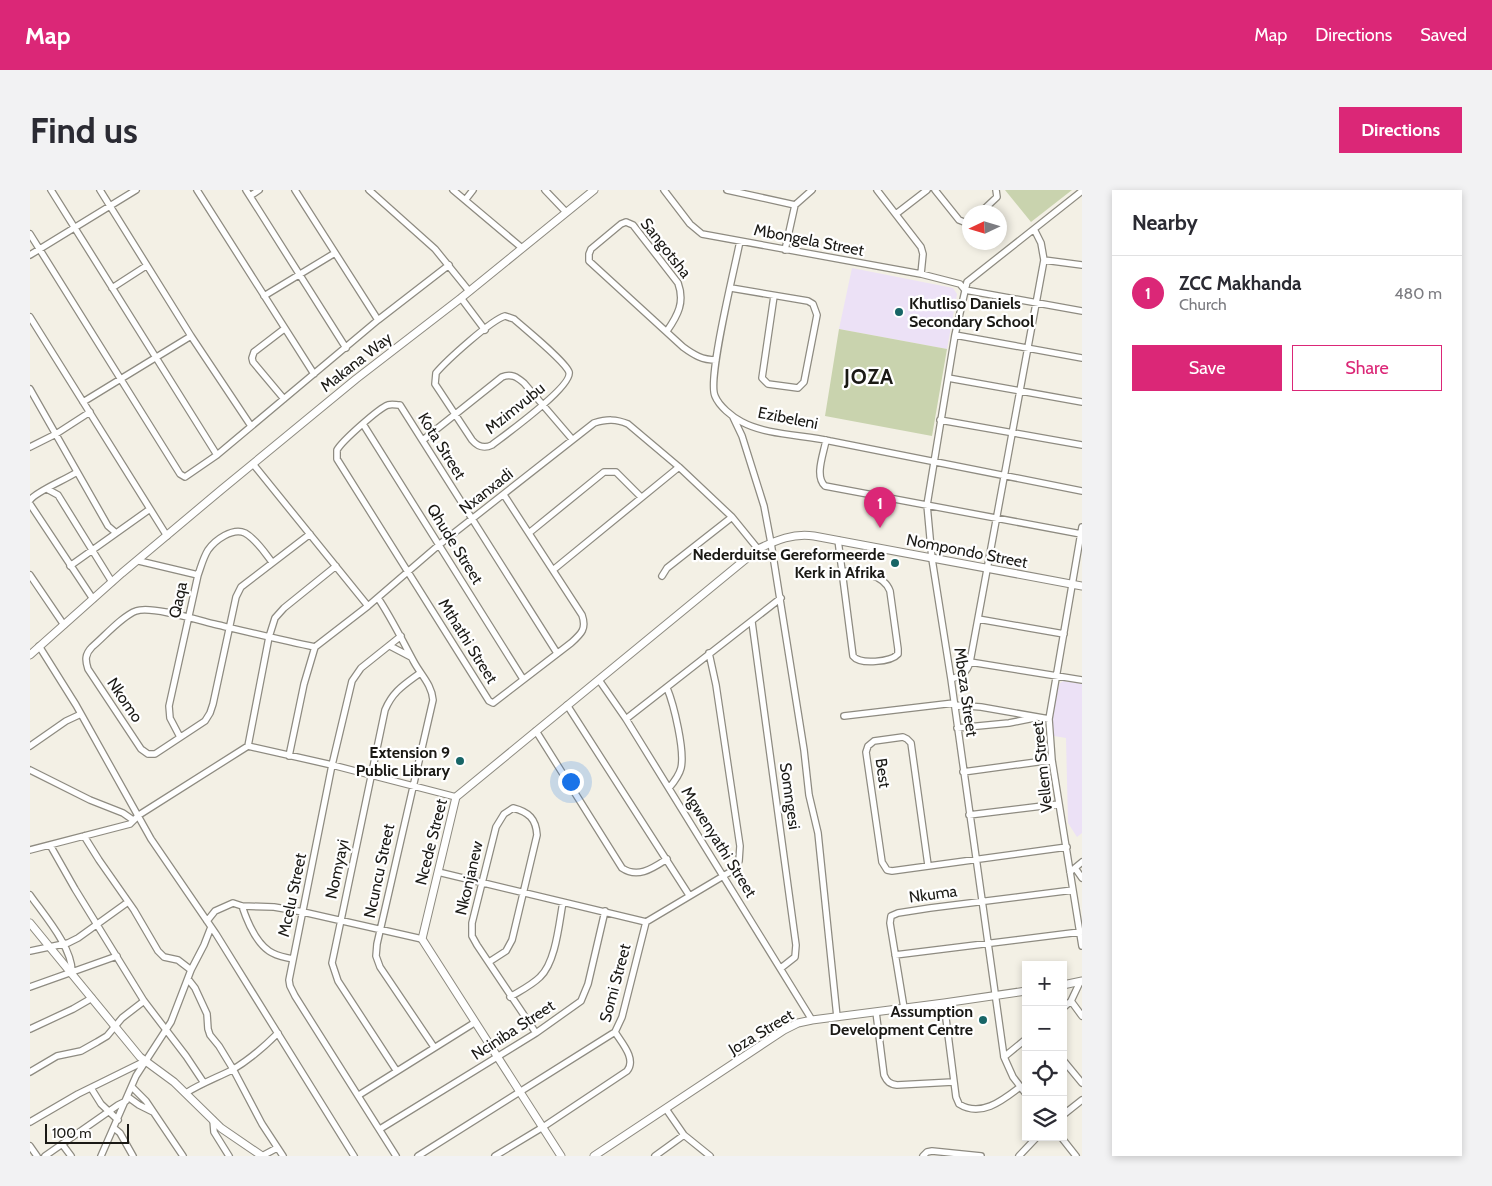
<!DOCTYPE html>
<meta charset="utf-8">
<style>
body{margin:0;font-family:Cabin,sans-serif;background:#f2f2f3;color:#2b2b33}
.controls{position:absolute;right:15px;bottom:15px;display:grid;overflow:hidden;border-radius:0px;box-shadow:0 2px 8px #0003}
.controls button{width:45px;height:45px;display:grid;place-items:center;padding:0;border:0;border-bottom:1px solid #e1e1e2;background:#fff;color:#2b2b33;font:25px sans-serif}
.compass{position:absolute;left:932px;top:15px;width:45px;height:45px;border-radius:50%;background:#fff;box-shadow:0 2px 8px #0003;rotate:266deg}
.scale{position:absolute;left:15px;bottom:12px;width:84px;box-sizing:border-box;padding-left:5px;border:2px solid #1a1915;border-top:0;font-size:14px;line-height:18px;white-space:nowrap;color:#1a1915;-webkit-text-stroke:4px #fff;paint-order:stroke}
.you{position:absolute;left:540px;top:591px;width:18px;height:18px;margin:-12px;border:4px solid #fff;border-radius:50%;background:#1a73e8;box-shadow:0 0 0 8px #1a73e833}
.badge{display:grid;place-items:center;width:32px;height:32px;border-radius:50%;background:#db2777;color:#fff;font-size:16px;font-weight:700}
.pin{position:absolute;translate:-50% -41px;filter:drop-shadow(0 1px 2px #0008)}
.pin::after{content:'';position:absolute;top:26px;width:18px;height:15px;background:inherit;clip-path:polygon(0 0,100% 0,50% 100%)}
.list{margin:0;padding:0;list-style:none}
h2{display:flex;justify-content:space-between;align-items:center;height:65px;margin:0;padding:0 20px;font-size:21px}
h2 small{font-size:16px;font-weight:400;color:#7c7c81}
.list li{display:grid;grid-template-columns:32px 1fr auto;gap:15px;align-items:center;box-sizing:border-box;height:75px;padding:0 20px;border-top:1px solid #e1e1e2}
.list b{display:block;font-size:19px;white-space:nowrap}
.list p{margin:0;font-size:16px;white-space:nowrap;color:#7c7c81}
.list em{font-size:16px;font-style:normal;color:#7c7c81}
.actions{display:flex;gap:10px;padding:15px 20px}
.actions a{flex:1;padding:11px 0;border:1px solid #db2777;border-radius:0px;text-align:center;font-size:18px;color:#db2777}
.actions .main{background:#db2777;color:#fff}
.icon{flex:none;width:28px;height:28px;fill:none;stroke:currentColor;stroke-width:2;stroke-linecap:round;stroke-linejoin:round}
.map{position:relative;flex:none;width:1052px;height:966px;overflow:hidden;border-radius:0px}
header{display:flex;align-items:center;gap:30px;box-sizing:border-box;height:70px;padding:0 25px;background:#db2777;color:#fff}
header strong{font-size:24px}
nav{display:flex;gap:28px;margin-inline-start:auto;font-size:18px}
.intro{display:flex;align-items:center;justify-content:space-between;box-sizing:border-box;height:120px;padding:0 30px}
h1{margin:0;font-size:35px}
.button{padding:12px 22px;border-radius:0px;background:#db2777;color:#fff;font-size:18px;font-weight:700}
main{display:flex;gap:30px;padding:0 30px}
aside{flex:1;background:#fff;border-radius:0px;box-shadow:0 2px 8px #0003}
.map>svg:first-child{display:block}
</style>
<header>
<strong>Map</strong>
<nav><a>Map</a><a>Directions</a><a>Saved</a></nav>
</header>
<div class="intro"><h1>Find us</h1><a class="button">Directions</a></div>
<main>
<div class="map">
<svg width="1052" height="966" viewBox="0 0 1052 966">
<rect width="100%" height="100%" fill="#f3f0e5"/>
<path fill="#ece1f6" d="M822,78L923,98L927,104L917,159L809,139Z
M1033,491L1052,494V643L1047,647L1038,633L1036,548L1024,546L1021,528L1029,494Z"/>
<path fill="#c9d3ae" d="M975,0H1042L1001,32Z
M809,139L917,159L902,246L795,226Z"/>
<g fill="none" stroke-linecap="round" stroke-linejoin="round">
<g stroke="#8e8b81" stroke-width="8">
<path id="minor" d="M21,0L187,265
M70,0L161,146L221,236
M167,0L284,184
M216,0L316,158
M265,0L348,130
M339,0L405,59L439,101
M423,0L492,58
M515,0L536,22
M634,0L660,34L672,44L891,84L930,94L935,100
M697,0L765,15
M847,0L891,57L893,64L891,84
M905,0L929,30L934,32H939
M220,6L229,0
M436,9L443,0
M951,22L967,7L966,0
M866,24L897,0
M0,44L150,284L155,287L187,265L348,130L419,75
M710,51C705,77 677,189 685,206C689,216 702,227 712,232C736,245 773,245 800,251C884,268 968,284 1052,301
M755,60L765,15L782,0
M0,65L106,0
M1014,70L1052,75
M82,98L116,76
M701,98L778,111L783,114L787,125L774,192L768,198L738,194L732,188L744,106
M935,100L1052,121
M234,106L305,63
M431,108L455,140
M475,126L484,129C495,139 535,171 539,182C543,196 475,245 462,255C454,259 447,256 442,250L409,200L405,194L406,183C416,171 461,130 475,126Z
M0,127L137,346
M254,139L224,162L222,168L223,172L254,209
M637,141C648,125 655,112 648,93L603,35L596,32L591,34L561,59L559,64V71L653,157C664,165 672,170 686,170
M925,145L1052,168
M918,188L1052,212
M0,199L78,336L85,342
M53,212L161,146
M703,227L712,246L734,316L741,353L774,560L779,605L788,643L807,827
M910,230L1052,255
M333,234L493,489
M393,250L472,187C481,183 487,187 494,193L542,249
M796,250C794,263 784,286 795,296L1051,344
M0,257L26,244L60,222
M223,274L338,416
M17,299L28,305L82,392
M474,305L552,425C557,439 551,444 541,453L463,513L459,511L307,269V260C312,251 349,218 358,215C362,214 366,215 370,215L527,463
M0,310C7,301 35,290 47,282
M0,314L63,409
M1052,337L1019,529L1022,570L1052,756
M499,343L574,282H586L611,307
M280,344L211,397L206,407L183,514L180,523L175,531L125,564H118L111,559L58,479C55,470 55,464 62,457C74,447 92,426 106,421C120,415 168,430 184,434C218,442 251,450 285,457
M808,350L823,466C830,475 861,472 868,464V459L860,401C854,384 829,381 813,381
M109,371L168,385
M40,376L120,319
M523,380L649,277
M0,385L34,435
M632,386L637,378L702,327
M348,408C362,429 372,450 384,472C391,485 402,495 403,510L347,754L346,766L350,777L404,857
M948,429L1034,444
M722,432L766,755L765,767L751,778
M9,456L46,515L121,649L186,744L324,966
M360,456L381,467
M940,472L1052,490
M921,489C931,486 937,483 940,472L1014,70L1011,53L1004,39
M569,490L596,529L782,830
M637,498C644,515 655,561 651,578C649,586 644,592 639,598
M537,515L659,705
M924,515L951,517L1019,529
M814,526L924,513
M596,529L751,408
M927,538L979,533L1004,528
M506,541L592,678C608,689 623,678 637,669
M150,547L140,528L139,516L168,385C171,377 173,368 178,360C185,350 203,337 215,343C226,349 235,363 242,372
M0,556L36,531L51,524
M218,556L239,447L245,428L254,418L306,376
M259,566L274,494L285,457L338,416L410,354L564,233C577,229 586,229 598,234L649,277L702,327L728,359
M0,580L60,610L93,623L103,630
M933,582L1022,570
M939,625L1029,614
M54,646L69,670L104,720L128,761L134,767L148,770L161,780
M20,655L45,699L114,811L156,866L174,893
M0,660L100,634L109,625L218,556L302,575L426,607
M898,675L881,553L877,549L873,547L844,551L838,556L836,562L852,672L857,680L862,681L1037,657
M1045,678L1052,688
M408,682L616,732
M1040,682L1052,672
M0,705C14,725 43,758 42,783
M212,716C217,731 226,752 239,761C246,766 254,767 262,769
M177,731L185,721L203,713L212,716L244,717L273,722L392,749
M0,761L38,753L48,748L98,712
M865,765L1050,742
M459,772L476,761L482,750L507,645C506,629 499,622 483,618L474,624L466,637L442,733V746L447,755L506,843
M158,789L165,798L177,824L178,839L180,845L189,856L203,879L232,934L253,966
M0,797L87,766
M480,807C490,801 502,795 510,787C526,772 529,733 533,712
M1041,811L1052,826
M914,813L926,907L929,914C951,928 973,910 990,897
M874,818L860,733L861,726L868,723L900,718L1043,700
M1033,818L1041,811L1050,792
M846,822L854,885C857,892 860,894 867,895L923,892
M0,839L43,819L62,808
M974,867L996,849
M1033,870L1052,893
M366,880L308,791L302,773L355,520C363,501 374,495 390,483
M0,882L27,866L51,861L67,852L77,846L92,828L114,811
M102,897L116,911L153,966
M61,898L71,914L88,930
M156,903C170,894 186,888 202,880C219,870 234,857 248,843
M996,904L983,887L974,867L921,489L902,369L897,315L925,145L937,92L1052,1
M329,905L444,833
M98,907L109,915L123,922
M636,919L654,945L680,966
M1033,925L1052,910
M183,930L184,942L199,966
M0,932L48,904L115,871
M84,938L90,943L103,966
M350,939L506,843L551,811L558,794L575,721
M1031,947L1046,966
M32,954L41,966
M0,956L7,966
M15,966L88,915L96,911
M71,966L106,886L141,832L161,780L174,755L181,737
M232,966L247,958
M366,966L265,806L260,796L259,790L302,575L322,491L331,478L371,446
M388,966L585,842L592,827L616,732L700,682L706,677L709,671L710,656L686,495L679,463
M465,966L513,937L597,881C607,869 591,852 585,842
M625,966L654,945
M893,966L897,962L902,961L951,966
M989,966L1007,947"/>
</g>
<g stroke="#8e8b81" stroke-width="9">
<path id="tertiary" d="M0,465L92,383L191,300L326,189L431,108L564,0
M0,733L110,867L144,892L191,938L232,966
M1033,795L1052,791
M531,966L392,749L426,607L728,359C747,350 763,343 784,346L1052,396
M564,966L754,840L768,833L782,830L914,813L996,801"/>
</g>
<use href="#minor" stroke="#fff" stroke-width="5.5"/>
<use href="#tertiary" stroke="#fff" stroke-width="7"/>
</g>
<g fill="#176566" stroke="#fff" stroke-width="2">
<circle cx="869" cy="122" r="5"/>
<circle cx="865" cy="373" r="5"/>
<circle cx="430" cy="571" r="5"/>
<circle cx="953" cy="830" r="5"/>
</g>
<g text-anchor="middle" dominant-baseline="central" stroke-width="4.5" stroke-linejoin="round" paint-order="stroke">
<g font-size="16" fill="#1a1915" stroke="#fff">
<text transform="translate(779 50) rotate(11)">Mbongela Street</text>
<text transform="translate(636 58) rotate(52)">Sangotsha</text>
<text transform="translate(326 172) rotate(-38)">Makana Way</text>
<text transform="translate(485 218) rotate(-39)">Mzimvubu</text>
<text transform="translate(758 228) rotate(11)">Ezibeleni</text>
<text transform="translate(412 256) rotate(58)">Kota Street</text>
<text transform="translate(456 301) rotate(-38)">Nxanxadi</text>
<text transform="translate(425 354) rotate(58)">Qhude Street</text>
<text transform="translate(937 361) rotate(11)">Nompondo Street</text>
<text transform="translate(148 410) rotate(-78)">Qaqa</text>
<text transform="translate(438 451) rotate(58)">Mthathi Street</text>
<text transform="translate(936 502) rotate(82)">Mbeza Street</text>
<text transform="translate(95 510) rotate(56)">Nkomo</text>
<text transform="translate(1012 577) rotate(-96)">Vellem Street</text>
<text transform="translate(853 583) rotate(82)">Best</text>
<text transform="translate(760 606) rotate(82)">Somngesi</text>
<text transform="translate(401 652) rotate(-76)">Ncede Street</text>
<text transform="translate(689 652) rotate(58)">Mgwenyathi Street</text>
<text transform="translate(307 679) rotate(-78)">Nomyayi</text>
<text transform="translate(349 681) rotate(-78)">Ncuncu Street</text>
<text transform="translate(439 688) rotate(-77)">Nkonjanew</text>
<text transform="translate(903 704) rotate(-8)">Nkuma</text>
<text transform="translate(262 705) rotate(-78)">Mcelu Street</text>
<text transform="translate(585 793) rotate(-75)">Somi Street</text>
<text transform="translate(483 840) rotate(-33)">Nciniba Street</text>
<text transform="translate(731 842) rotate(-31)">Joza Street</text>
</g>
<g font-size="16" font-weight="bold" fill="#1a1915" stroke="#fff" text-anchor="end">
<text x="879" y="113" text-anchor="start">Khutliso Daniels<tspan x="879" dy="18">Secondary School</tspan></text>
<text x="855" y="364">Nederduitse Gereformeerde<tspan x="855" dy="18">Kerk in Afrika</tspan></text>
<text x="420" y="562">Extension 9<tspan x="420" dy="18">Public Library</tspan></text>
<text x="943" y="821">Assumption<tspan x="943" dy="18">Development Centre</tspan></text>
</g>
<g font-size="21" font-weight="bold" letter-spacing="1" fill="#1a1915" stroke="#fff">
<text x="839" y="186">JOZA</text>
</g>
</g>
</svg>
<div class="controls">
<button>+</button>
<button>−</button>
<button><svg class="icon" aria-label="locate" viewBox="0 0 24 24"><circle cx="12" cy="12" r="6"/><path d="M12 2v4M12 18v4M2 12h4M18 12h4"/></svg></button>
<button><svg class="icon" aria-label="layers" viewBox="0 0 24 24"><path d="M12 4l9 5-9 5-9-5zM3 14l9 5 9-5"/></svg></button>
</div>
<svg class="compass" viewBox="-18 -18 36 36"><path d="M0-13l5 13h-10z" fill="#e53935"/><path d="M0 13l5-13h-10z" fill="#7c7c81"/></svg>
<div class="scale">100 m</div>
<div class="you"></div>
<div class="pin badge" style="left:850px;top:338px">1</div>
</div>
<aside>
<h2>Nearby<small></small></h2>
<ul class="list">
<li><span class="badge">1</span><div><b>ZCC Makhanda</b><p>Church</p></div><em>480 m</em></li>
</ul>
<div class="actions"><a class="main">Save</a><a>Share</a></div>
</aside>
</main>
